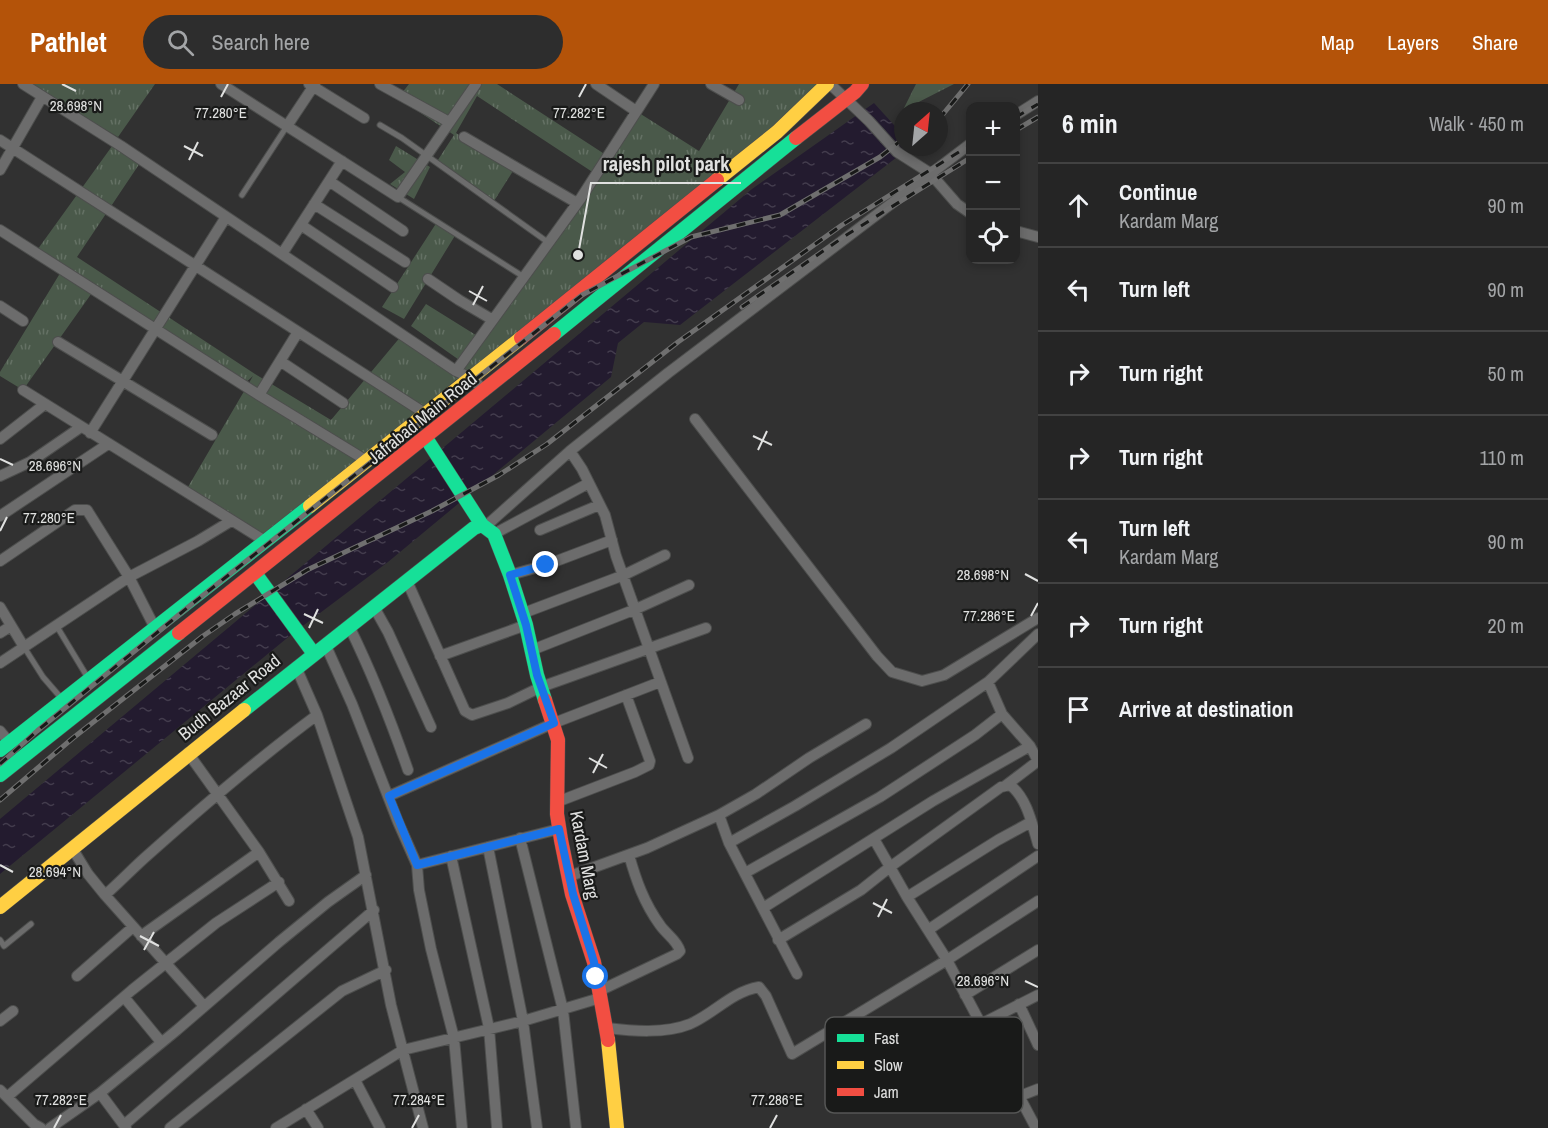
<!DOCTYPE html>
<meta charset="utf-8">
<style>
body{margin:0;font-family:"Archivo Narrow",sans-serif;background:#2d2d2d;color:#f1f3f6}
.controls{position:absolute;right:18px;top:18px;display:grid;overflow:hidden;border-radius:12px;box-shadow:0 3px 9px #0003}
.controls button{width:54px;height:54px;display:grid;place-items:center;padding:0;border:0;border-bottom:2px solid #424242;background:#252525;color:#f1f3f6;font:30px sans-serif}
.compass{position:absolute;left:894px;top:18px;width:54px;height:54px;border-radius:50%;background:#252525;box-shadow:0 3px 9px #0003;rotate:27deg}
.stop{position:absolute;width:18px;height:18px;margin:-14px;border:4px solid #1a73e8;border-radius:50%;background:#fff}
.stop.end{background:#1a73e8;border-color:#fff;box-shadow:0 2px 6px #0008}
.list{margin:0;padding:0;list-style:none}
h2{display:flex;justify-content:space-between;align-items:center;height:78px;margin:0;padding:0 24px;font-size:26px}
h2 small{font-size:20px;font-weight:400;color:#a3a5a7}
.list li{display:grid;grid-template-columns:39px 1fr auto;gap:18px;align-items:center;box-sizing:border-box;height:84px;padding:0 24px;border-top:2px solid #424242}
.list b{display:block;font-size:22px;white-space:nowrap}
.list p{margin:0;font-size:20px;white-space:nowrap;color:#a3a5a7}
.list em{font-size:20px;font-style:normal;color:#a3a5a7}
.icon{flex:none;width:33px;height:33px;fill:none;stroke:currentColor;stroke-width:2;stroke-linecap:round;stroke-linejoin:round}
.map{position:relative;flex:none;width:1038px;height:1044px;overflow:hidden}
header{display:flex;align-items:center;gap:36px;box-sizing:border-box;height:84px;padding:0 30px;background:#b45309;color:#fff}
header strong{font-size:28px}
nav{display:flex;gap:33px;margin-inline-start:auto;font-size:21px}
.search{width:420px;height:54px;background:#2d2d2d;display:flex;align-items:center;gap:15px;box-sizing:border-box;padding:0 21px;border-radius:33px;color:#a3a5a7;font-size:22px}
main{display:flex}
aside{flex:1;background:#252525}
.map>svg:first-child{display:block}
</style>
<header>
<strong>Pathlet</strong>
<div class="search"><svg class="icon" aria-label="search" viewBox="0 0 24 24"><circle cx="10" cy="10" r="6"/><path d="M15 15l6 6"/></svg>Search here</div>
<nav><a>Map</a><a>Layers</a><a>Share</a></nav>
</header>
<main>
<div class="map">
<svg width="1038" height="1044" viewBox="0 0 1038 1044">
<defs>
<pattern id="grass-tufts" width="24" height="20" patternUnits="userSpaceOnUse" patternTransform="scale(1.5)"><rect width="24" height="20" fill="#4a594a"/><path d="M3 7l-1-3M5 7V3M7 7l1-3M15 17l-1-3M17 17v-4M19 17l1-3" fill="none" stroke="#647164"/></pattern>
<pattern id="water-ripples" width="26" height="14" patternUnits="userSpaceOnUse" patternTransform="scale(1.5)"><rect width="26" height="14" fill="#231b2f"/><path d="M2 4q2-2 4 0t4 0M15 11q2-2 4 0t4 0" fill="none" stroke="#433c4d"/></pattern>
</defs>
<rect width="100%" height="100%" fill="#313131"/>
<path fill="url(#grass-tufts)" d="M28,0H155L118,53Z
M409,0H497L606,71L636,27L699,67L739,0H825L471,294L463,290L265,457L185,408L253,292L243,301L94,206L23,306L0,292V288L62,186L35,169L115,58L142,76L77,173L255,290L331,336L402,251L457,286L462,278L411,242L426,220L479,253L594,89L477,12L456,49L513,87L494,117L436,79L454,51L398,14Z
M916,0H954L903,26Z
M396,62L430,83L414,115L390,100L405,88L389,76Z
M437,138L456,150L404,235L382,223Z"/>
<path fill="url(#water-ripples)" d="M874,19L903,51V63H910L680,241L644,238L618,259L611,293L388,478L292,550L0,790V735L752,105Z"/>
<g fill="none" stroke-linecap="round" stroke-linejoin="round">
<g stroke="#4d4e4d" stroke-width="7">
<path id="lane" d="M380,41L402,54L549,159
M242,111L287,42
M398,113L524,193
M56,541L88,594
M24,563L43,593L62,615
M0,856L4,862L31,840"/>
</g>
<g stroke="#4d4e4d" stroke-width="12">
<path id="street" d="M23,0L121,62L456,287L471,294L485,307
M221,0L398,113L476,0
M309,0L364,34
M380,0L449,38
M596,0L636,27
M711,0L739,16
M830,0L869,37L897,68L930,89L957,120L970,129
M1016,31L1038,17
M287,42L315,0
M464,53L577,119
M0,56L426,330
M0,86L42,13
M329,97L403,147
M314,120L405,178
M301,141L393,203
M0,146L259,311L367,377
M1016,147L1038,153
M282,170L342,77
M428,195L459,216L493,236
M0,222L23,237
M58,258L212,351
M280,277L343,319
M456,287L581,114L654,0
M23,306L265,457
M259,311L298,248
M695,335L877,572L892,588L922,597L944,591L1038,534
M90,349L226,133
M0,355L45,320
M570,367L582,385L605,431L616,472L688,674
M0,392L30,378L81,343
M0,432L108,360
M486,442L570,367L668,289L970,60
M540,446L599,421
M494,450L589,399
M0,477L75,426H87L129,493L155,544
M510,491L546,481L612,456
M407,497L465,627L472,631L508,619L541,603L706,544
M0,523L24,563
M374,523L388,548L431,643
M521,530L624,491L665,471
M349,542C372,589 391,637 408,686
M0,549L11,542
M326,562L352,620L398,738L417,781L419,806L431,865L454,954L462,1044
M532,566L636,525L689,501
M440,572L526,541
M0,579L129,493L198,457L231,437
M296,583L317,631L358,753L391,921L423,1044
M0,647L9,658
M188,669L259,768L289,817
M1005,702L1038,677L1030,662L1002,630L988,598L1038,550
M389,712L554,639L660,598
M557,718L635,688L649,681L650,677L626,611
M719,731L729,759L797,890
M520,754L563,926L576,1044
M874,755L890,783L1001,703L1010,701C1027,714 1032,740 1038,760
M729,759L795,722L891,664L988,598
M72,764L88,790L105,811L204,922
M451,772L489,944L497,1044
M417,781L559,745
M745,789L880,713L975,651L1002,630
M570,792L647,764L719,731L756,710L809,674L866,640
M105,811C120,798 134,783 149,770C203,722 259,674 317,631
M907,813L998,756L1031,738
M763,824L933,717L1030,662
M928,846L1038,772
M141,852L259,768
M778,856L861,806L890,783L907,813L947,876L1036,1044
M77,892L133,843
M599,907L677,870L680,867C677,856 666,850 660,841C644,819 636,796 629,771
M965,911L1038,866
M124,913L161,958
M1019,920L1038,961
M0,937L13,927
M981,940L1038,911
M607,944C632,947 665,950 690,940C715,929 731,908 759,903L766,912L792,970L947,876L1038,817
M355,996L380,1044
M0,1006L34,1040L41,1044
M100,1009L126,1044
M1020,1012L1038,1005
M7,1013L132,906L216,839L279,798
M306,1025L318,1044
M124,1041L374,826
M50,1044L100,1009L177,946L279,858L328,818L366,791
M170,1044L342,907L386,886
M276,1044L403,966L523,937L488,763
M537,1044L523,937L600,914"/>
</g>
<g stroke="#4d4e4d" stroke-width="15">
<path id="fast" d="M554,250L796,54
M426,354L482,441
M255,489L314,570
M244,626L474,444L482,441L494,450L510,491L526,541L537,591L545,616
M0,666L310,422
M0,691L179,549"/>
</g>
<g stroke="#4d4e4d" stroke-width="15">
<path id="slow" d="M717,96L777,48L827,0
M310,422L521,254
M0,823L244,626
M608,956L617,1044"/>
</g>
<g stroke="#4d4e4d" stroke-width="15">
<path id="jam" d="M796,54L855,8L862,0
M521,254L717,96
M179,549L554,250
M545,616L558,656L557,730L561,756L572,810L594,878L608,956"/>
</g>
<use href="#lane" stroke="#6c6c6c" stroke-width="5"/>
<use href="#street" stroke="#6c6c6c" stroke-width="10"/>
<use href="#fast" stroke="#16e098" stroke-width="14"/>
<use href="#slow" stroke="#ffcf43" stroke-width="14"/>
<use href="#jam" stroke="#f24e42" stroke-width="14"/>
<g stroke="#6f6f6f" stroke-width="5">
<path id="rail" d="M1016,33L1038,20
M939,35L968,0
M1016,46L1038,33
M742,223L848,150L970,74
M0,680L37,647L192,520L582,211L691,153L780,131L880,73L903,55
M0,716L73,654L203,552L235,530L307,486L432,427L499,391L547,360L678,258L842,141L970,61"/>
</g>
<use href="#rail" stroke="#191a19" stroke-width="3" stroke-dasharray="9" stroke-linecap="butt"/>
</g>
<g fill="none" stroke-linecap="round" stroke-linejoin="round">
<path stroke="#1a73e8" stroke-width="8" d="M546,481L510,491L526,541L537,591L554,639L389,712L417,781L559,745L573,810L594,878L596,893"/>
</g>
<path fill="none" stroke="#e0e1e0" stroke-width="2" d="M62,0L76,7M221,13L228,0M579,13L586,0M184,62L203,72M189,76L198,58M469,207L487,217M473,221L483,202M753,352L772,361M758,366L767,347M0,375L13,381M0,447L7,433M1025,490L1038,497M304,530L323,539M1031,532L1038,519M309,544L318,525M589,674L607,684M593,689L603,670M0,781L13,788M873,819L892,829M878,833L887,815M140,852L159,862M144,866L154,848M1025,897L1038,903M54,1044L61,1031M412,1044L419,1031M770,1044L777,1031"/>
<g text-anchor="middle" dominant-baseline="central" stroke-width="4.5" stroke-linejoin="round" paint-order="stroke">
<g font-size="18" fill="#e0e1e0" stroke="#191a19">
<text transform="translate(422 334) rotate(-39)">Jafrabad Main Road</text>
<text transform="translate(229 613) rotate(-39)">Budh Bazaar Road</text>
<text transform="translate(585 771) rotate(79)">Kardam Marg</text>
</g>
</g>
<rect x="825" y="933" width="198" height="96" rx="9" fill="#191a19" stroke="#555655" stroke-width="1.5"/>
<rect x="837" y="950" width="27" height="8" fill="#16e098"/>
<rect x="837" y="977" width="27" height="8" fill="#ffcf43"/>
<rect x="837" y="1004" width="27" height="8" fill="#f24e42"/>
<g font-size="16" fill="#e0e1e0">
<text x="874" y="960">Fast</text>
<text x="874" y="987">Slow</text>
<text x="874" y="1014">Jam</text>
</g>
<g font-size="15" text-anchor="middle" fill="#e0e1e0" stroke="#191a19" stroke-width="4.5" stroke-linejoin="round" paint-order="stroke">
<text x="76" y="27">28.698°N</text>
<text x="221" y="34">77.280°E</text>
<text x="579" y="34">77.282°E</text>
<text x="55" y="387">28.696°N</text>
<text x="49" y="439">77.280°E</text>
<text x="983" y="496">28.698°N</text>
<text x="989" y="537">77.286°E</text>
<text x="55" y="793">28.694°N</text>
<text x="983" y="902">28.696°N</text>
<text x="61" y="1021">77.282°E</text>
<text x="419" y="1021">77.284°E</text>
<text x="777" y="1021">77.286°E</text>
</g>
<path fill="none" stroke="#e0e1e0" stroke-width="2" d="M578 171L591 99H741"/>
<circle fill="#e0e1e0" stroke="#191a19" stroke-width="2" cx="578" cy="171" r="6"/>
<g font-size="20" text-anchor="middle" font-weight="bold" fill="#e0e1e0" stroke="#191a19" stroke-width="4.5" stroke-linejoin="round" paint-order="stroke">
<text x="666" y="87">rajesh pilot park</text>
</g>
</svg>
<div class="controls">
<button>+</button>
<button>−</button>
<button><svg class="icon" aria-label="locate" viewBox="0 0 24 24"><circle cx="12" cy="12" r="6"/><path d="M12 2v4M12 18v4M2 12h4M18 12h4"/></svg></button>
</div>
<svg class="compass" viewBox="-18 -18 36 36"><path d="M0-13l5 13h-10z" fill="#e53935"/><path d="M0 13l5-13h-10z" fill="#a3a5a7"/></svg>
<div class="stop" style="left:596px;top:893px"></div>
<div class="stop end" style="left:546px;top:481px"></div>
</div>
<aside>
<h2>6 min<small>Walk · 450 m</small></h2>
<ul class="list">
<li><svg class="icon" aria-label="ahead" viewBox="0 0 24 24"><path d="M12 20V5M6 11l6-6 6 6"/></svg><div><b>Continue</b><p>Kardam Marg</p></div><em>90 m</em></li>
<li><svg class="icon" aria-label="left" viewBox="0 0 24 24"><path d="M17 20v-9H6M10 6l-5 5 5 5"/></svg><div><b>Turn left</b></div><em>90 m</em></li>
<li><svg class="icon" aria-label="right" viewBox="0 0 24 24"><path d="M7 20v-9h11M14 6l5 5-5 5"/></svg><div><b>Turn right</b></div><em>50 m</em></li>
<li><svg class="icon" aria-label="right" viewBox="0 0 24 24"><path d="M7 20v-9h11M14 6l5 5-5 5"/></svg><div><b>Turn right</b></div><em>110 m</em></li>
<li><svg class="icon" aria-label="left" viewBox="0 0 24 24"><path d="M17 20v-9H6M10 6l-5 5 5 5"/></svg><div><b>Turn left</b><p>Kardam Marg</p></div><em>90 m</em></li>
<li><svg class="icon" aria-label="right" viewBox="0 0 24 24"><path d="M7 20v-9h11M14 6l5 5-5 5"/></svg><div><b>Turn right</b></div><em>20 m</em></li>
<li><svg class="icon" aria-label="arrive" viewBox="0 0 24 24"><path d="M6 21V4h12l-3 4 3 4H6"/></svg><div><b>Arrive at destination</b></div></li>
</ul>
</aside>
</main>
